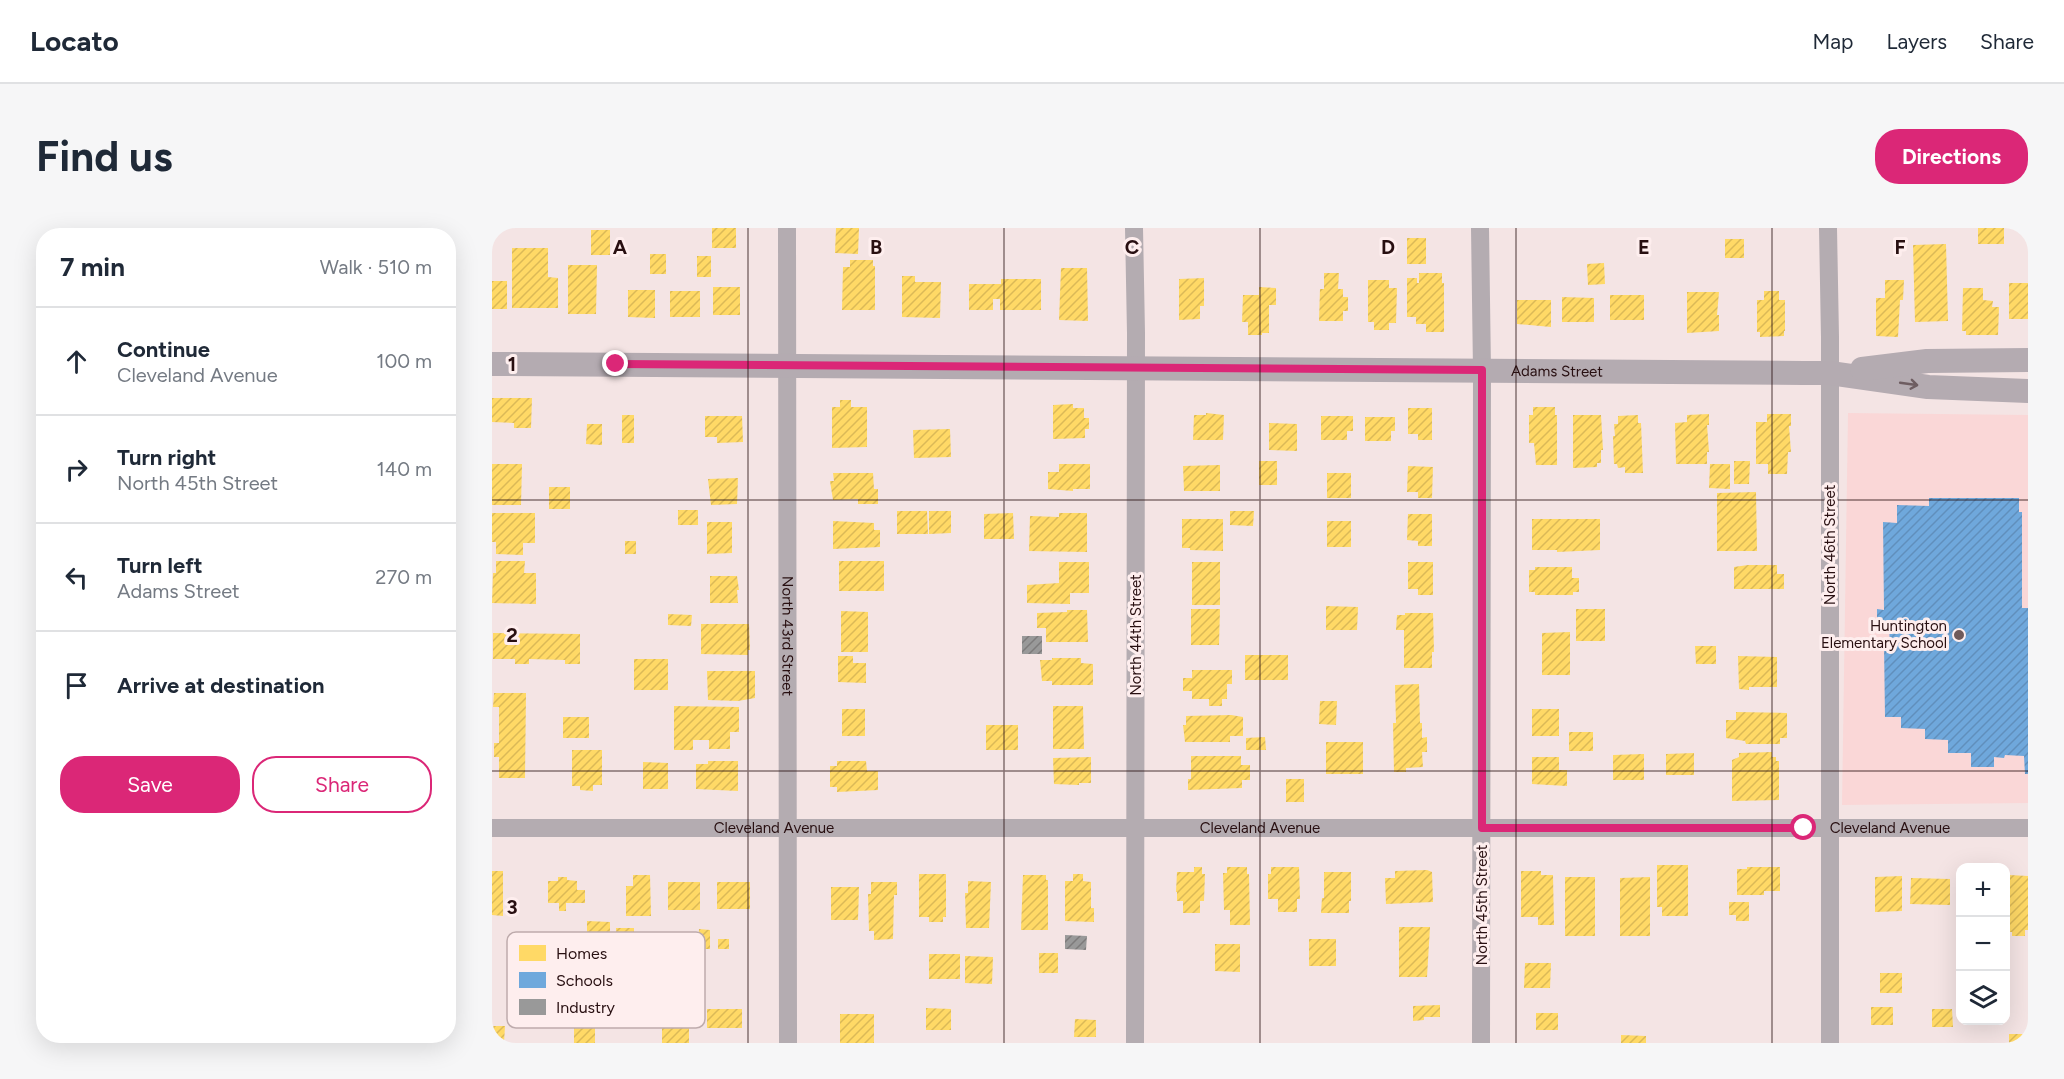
<!DOCTYPE html>
<meta charset="utf-8">
<style>
body{margin:0;font-family:Figtree,sans-serif;background:#f6f6f7;color:#1f2937}
.controls{position:absolute;right:18px;bottom:18px;display:grid;overflow:hidden;border-radius:12px;box-shadow:0 6px 24px #0002}
.controls button{width:54px;height:54px;display:grid;place-items:center;padding:0;border:0;border-bottom:2px solid #e0e1e3;background:#fff;color:#1f2937;font:30px sans-serif}
.stop{position:absolute;width:18px;height:18px;margin:-14px;border:4px solid #db2777;border-radius:50%;background:#fff}
.stop.end{background:#db2777;border-color:#fff;box-shadow:0 2px 6px #0008}
.list{margin:0;padding:0;list-style:none}
h2{display:flex;justify-content:space-between;align-items:center;height:78px;margin:0;padding:0 24px;font-size:26px}
h2 small{font-size:20px;font-weight:400;color:#747a83}
.list li{display:grid;grid-template-columns:39px 1fr auto;gap:18px;align-items:center;box-sizing:border-box;height:108px;padding:0 24px;border-top:2px solid #e0e1e3}
.list b{display:block;font-size:22px;white-space:nowrap}
.list p{margin:0;font-size:20px;white-space:nowrap;color:#747a83}
.list em{font-size:20px;font-style:normal;color:#747a83}
.actions{display:flex;gap:12px;padding:18px 24px}
.actions a{flex:1;padding:14px 0;border:2px solid #db2777;border-radius:24px;text-align:center;font-size:21px;color:#db2777}
.actions .main{background:#db2777;color:#fff}
.icon{flex:none;width:33px;height:33px;fill:none;stroke:currentColor;stroke-width:2;stroke-linecap:round;stroke-linejoin:round}
.map{position:relative;flex:none;width:1536px;height:815px;overflow:hidden;border-radius:24px}
header{display:flex;align-items:center;gap:36px;box-sizing:border-box;height:84px;padding:0 30px;background:#fff;border-bottom:2px solid #e0e1e3}
header strong{font-size:28px}
nav{display:flex;gap:33px;margin-inline-start:auto;font-size:21px}
.intro{display:flex;align-items:center;justify-content:space-between;box-sizing:border-box;height:144px;padding:0 36px}
h1{margin:0;font-size:42px}
.button{padding:15px 27px;border-radius:24px;background:#db2777;color:#fff;font-size:21px;font-weight:700}
main{display:flex;gap:36px;padding:0 36px}
aside{flex:1;background:#fff;border-radius:24px;box-shadow:0 6px 24px #0002}
.map>svg:first-child{display:block}
</style>
<header>
<strong>Locato</strong>
<nav><a>Map</a><a>Layers</a><a>Share</a></nav>
</header>
<div class="intro"><h1>Find us</h1><a class="button">Directions</a></div>
<main>
<aside>
<h2>7 min<small>Walk · 510 m</small></h2>
<ul class="list">
<li><svg class="icon" aria-label="ahead" viewBox="0 0 24 24"><path d="M12 20V5M6 11l6-6 6 6"/></svg><div><b>Continue</b><p>Cleveland Avenue</p></div><em>100 m</em></li>
<li><svg class="icon" aria-label="right" viewBox="0 0 24 24"><path d="M7 20v-9h11M14 6l5 5-5 5"/></svg><div><b>Turn right</b><p>North 45th Street</p></div><em>140 m</em></li>
<li><svg class="icon" aria-label="left" viewBox="0 0 24 24"><path d="M17 20v-9H6M10 6l-5 5 5 5"/></svg><div><b>Turn left</b><p>Adams Street</p></div><em>270 m</em></li>
<li><svg class="icon" aria-label="arrive" viewBox="0 0 24 24"><path d="M6 21V4h12l-3 4 3 4H6"/></svg><div><b>Arrive at destination</b></div></li>
</ul>
<div class="actions"><a class="main">Save</a><a>Share</a></div>
</aside>
<div class="map">
<svg width="1536" height="815" viewBox="0 0 1536 815">
<defs>
<pattern id="homes-hatch" width="6" height="6" patternUnits="userSpaceOnUse" patternTransform="scale(1.5)"><rect width="6" height="6" fill="#ffd966"/><path d="M-1 1l2-2M0 6l6-6M5 7l2-2" fill="none" stroke="#dbb957"/></pattern>
<pattern id="schools-hatch" width="6" height="6" patternUnits="userSpaceOnUse" patternTransform="scale(1.5)"><rect width="6" height="6" fill="#6fa8dc"/><path d="M-1 1l2-2M0 6l6-6M5 7l2-2" fill="none" stroke="#608fbc"/></pattern>
<pattern id="industry-hatch" width="6" height="6" patternUnits="userSpaceOnUse" patternTransform="scale(1.5)"><rect width="6" height="6" fill="#999"/><path d="M-1 1l2-2M0 6l6-6M5 7l2-2" fill="none" stroke="#7d7b7b"/></pattern>
</defs>
<rect width="100%" height="100%" fill="#f4e4e4"/>
<path fill="#fad7d7" d="M1356,185L1536,187V575L1350,577Z"/>
<path fill="url(#homes-hatch)" d="M220,0H244V20H220Z
M344,0H367L366,26L343,25Z
M1486,0H1512V16H1486Z
M99,2H118V27H99Z
M915,10H934V36H915Z
M1233,11H1252V30H1233Z
M1454,16L1456,93L1423,94L1421,17Z
M20,20H56V49L66,50V80H20Z
M158,26H174V46H158Z
M205,28H219V49H205Z
M358,32H381V38H383V82H350L351,39H358Z
M1112,35L1113,56L1096,57L1095,36Z
M76,37H105L104,86H76Z
M569,40H595L596,93L567,92Z
M832,45H847L846,61H851V69H856V83H851V93H827L828,61H832Z
M927,45H950V55H952V104H934V96H924V89H915V50H925V55H927Z
M410,48H423V54H449L448,90L410,89Z
M712,50V78H708V91L687,92V51Z
M509,51H549V82H508V71H501V82H477V56H509Z
M876,52H897V60H905L904,95H897V102H882V94H876Z
M1393,52H1412L1411,72H1408L1406,109L1384,108V70H1393Z
M0,53H15V81H0Z
M1517,55H1536V91H1517Z
M221,59H248V87H221Z
M767,59L784,60V77H777V105H770V107H756V94H750L751,67H767Z
M1471,60H1491V72L1501,73L1500,79H1507L1506,107H1474V103H1470Z
M136,62H163V90L136,89Z
M178,63H208V89H178Z
M1272,63H1287V72H1293V103H1292V108L1268,109V104H1265V72H1272Z
M1195,64H1227L1225,87H1227V103L1195,105Z
M1118,67H1152V92H1118Z
M1070,69L1102,70V94H1070Z
M1025,72H1059V99L1025,96Z
M0,170H40L39,200H22V195L0,194Z
M348,172H359V179H375V219L340,220V179H348Z
M581,176V180H592V190H597V201H593V210L561,211V177Z
M1041,179H1063V187H1065V237H1044L1042,215H1037V187H1041Z
M916,180H940V212H926V206H916Z
M714,185L732,187L731,212H701L702,187H714Z
M1217,186V197H1215L1217,224H1215V236H1184L1183,195L1195,194V187Z
M1275,186H1299V198H1297L1299,224H1296L1295,246H1276V236H1264V194H1275Z
M130,187H142V215H130Z
M1081,187H1109L1111,222H1109V235H1105V239L1081,240Z
M1146,187V195H1149L1151,245H1133V239L1126,240L1125,236H1122L1121,208H1123L1122,196H1126V188Z
M213,188H250L251,214L225,215V209H213Z
M829,188H861V203H855V212H829Z
M873,189H903V203H899V213H873Z
M777,195L805,196V223L777,222Z
M95,196H110V217L94,216Z
M458,201L459,229L422,230L421,202Z
M767,233H785V257H767Z
M1242,233H1258L1257,256H1242Z
M0,236H30L29,277H0Z
M567,236H598V261H581V263L556,261V244H567Z
M1218,236H1238V261L1217,260Z
M728,237V263H692L691,238Z
M916,238L941,239L940,270H926V264H915Z
M341,245H381L382,261H386V276H366V271L341,272L338,253H342Z
M835,245H859V270H835Z
M246,250L245,276L219,277L216,251Z
M57,259H78V281H57Z
M1264,264L1265,323H1225V265Z
M186,282H206V297H186Z
M405,283H435L436,306H405Z
M437,283H459V305L437,306Z
M738,283H762L761,298L738,297Z
M0,285H43V315H31V327L4,326V314H0Z
M521,285L522,311H492V286Z
M567,285H595V324L537,323L538,288L567,289Z
M916,286H940V318H926V313L915,312Z
M690,291H731V323L698,322V320H690Z
M1040,291H1108V322L1065,324V322H1040Z
M341,293L382,295V302H388V319L341,321Z
M835,293H859V319H835Z
M215,294H240V325L215,326Z
M133,313H144V326H133Z
M4,333H33L32,345H44V376L0,375L1,345H4Z
M347,333H392V363H347Z
M567,334H597V365H578V376L535,375V357L567,355Z
M700,334H728V377H700Z
M916,334H941V367H926V361H916Z
M1256,337H1285V346H1292V361H1242V339Z
M1043,339H1080V350H1087V364H1081V367H1043V364H1037V342H1043Z
M218,348H245L247,362H245L246,375H218Z
M834,378L866,379L865,402H834Z
M699,381H728L727,417H699Z
M1084,381H1113V413H1084Z
M575,382H595L596,414H554V400H545V385L575,384Z
M349,383L376,384V424H349Z
M913,385H941L942,424H940V440H912V402H904L905,387H913Z
M176,386L200,387L199,398L176,397Z
M209,396H257L258,422H256V427L209,426Z
M1078,404V447H1050V405Z
M1,405L88,406V436H73V432L37,431V436H23V431H1Z
M1203,418H1224V436H1204Z
M753,427H796V452H753Z
M346,428H361V435H374V455L346,454Z
M1246,428L1285,429V459H1257V462L1247,461Z
M560,430H589V435L601,436V457H560V453H550L548,432H560Z
M142,431H176V462H142Z
M700,442H740V456H735V471H730V478H717V471H700V463H691V450H700Z
M215,443H263V470L246,473L216,472Z
M927,456L928,495H930V510L935,509V524H930L931,539L914,540V544H902L901,495H904L903,457Z
M2,465H34L33,550H7V529H2V515H7V479H1Z
M828,473H845L844,497L827,496Z
M182,478L247,479V504H238V521H217V512H201V522H182Z
M561,478H591L592,521H561Z
M350,481H373V508H350Z
M1040,481H1067V508H1040Z
M1244,484L1295,485V510H1288V516H1254L1253,513L1234,510V492H1244Z
M739,487L751,489V508H738V514H693L691,497H694V488Z
M71,489H97V510H71Z
M494,497H526V522H494Z
M1077,504H1101V523H1077Z
M773,509L774,522H754V510Z
M834,514H871V546H834Z
M80,522H110V557H101V563L88,562V558H80Z
M1280,524V529H1284V533H1287V572L1240,573V532L1247,529V525Z
M1202,525V547H1174V526Z
M1152,526V552H1121V527Z
M699,528H749V537H758V552H750V560L696,562V551H699Z
M599,529V555H587V557L562,556L561,530Z
M1040,529H1067V542H1075V558L1040,556Z
M216,533H246V563L204,561V536H216Z
M345,533H374L375,543H386V562L345,564V559H338V538H345Z
M151,534L176,535V561H151Z
M794,551H812V574H794Z
M1165,637H1196V688H1170V679H1165Z
M702,639H710V646H713L712,673H708V685H691V673H685V664H684L685,644H702Z
M735,639H755V646H757L758,697H738V682H732L731,645H735Z
M779,639H807L808,671H805V684H786V671H776V646H779Z
M1255,639H1288V663H1272V667H1245V641H1255Z
M935,642L940,644L941,674L894,676L893,650H903V643Z
M0,643H11V688L0,687Z
M1029,643H1049V647H1061L1062,697H1046V689H1029Z
M832,644H859V673H857V685H829L830,670H832Z
M427,646H454V689H451V694H437V689H427Z
M581,646H591V653L599,654V680H602V694L573,693V653H581Z
M141,647H158L159,688H134V658H141Z
M531,647H554V652H556V702H529Z
M1517,647L1536,648V702H1533V708H1520V704H1515L1514,654H1517Z
M1410,648V683L1383,684V649Z
M66,649H75V652L85,653V662H93V675H74V683H67V675H56V653H66Z
M1073,649H1103V708H1073Z
M1158,649V708H1128V650Z
M1466,649H1468V680H1465Z
M1419,650L1458,651V677L1418,676Z
M476,653L499,654L497,700H474L473,665H476Z
M176,654H208V682H176Z
M225,654H258V681H225Z
M379,654H405V667H402L401,711L382,712V703H377L376,666H379Z
M339,659H367L366,692H339Z
M1237,674H1257V693H1244V687H1237Z
M95,693L118,694V737H95Z
M907,699H938L935,749H907Z
M124,700H142V721H125Z
M207,701L218,702V721H206Z
M226,711H237V721H226Z
M817,711H844V738H817Z
M723,716H748V744L723,743Z
M547,725H566V745H547Z
M437,726H468V751H437Z
M473,728L501,729L500,756L473,755Z
M1033,735H1059L1058,760H1032Z
M1388,745H1410V765H1388Z
M948,777V789H932V792L921,793V778Z
M1379,779H1401V797H1379Z
M434,780L459,781V802H434Z
M215,781H250V800H215Z
M1440,781H1460L1461,799H1440Z
M1044,785H1066V802H1044Z
M348,786H382V815H348Z
M583,791L604,792V809H582Z
M0,798H13L12,815H0Z
M82,798H103V815H82Z
M170,798H197V815H170Z
M1517,806H1536V815H1517Z
M1129,807L1154,808V815H1129Z"/>
<path fill="url(#schools-hatch)" d="M1437,270H1527V284H1530V380H1536V546H1533L1532,528L1513,527L1512,530L1502,529V539H1479V525H1456V512L1433,511V501L1409,500V489H1393L1392,417L1398,418L1397,398H1385V381L1392,382L1391,294L1405,295V277L1437,278Z"/>
<path fill="url(#industry-hatch)" d="M530,408H550V426H530Z
M573,707L595,708L594,722L573,721Z"/>
<g fill="none" stroke-linecap="round" stroke-linejoin="round">
<g stroke="#b4acb1" stroke-width="18">
<path id="s1" d="M295,0L296,815"/>
<path d="M642,0L644,105L643,815"/>
<path d="M988,0L990,142L989,815"/>
<path d="M1336,0L1338,109V815"/>
<path id="s2" d="M0,600H1536"/>
</g>
<g stroke="#b4abb1" stroke-width="24">
<path id="s3" d="M0,136L1312,145H1338L1436,159L1536,163"/>
<path d="M1370,141L1435,133L1536,132"/>
</g>
</g>
<defs><path id="oneway-shaft" d="M-6 0H5M1.5-3L5.5 0L1.5 3" fill="none" stroke-width="1.6" stroke-linecap="round" stroke-linejoin="round" transform="scale(1.5)"/></defs>
<use stroke="#6e5d61" href="#oneway-shaft" transform="translate(1417 156) rotate(8)"/>
<g fill="none" stroke-linecap="round" stroke-linejoin="round">
<path stroke="#db2777" stroke-width="8" d="M124,136L990,142V600H1312"/>
</g>
<path fill="none" stroke="#280f11" stroke-width="1.5" stroke-opacity="0.55" d="M256,0V815M512,0V815M768,0V815M1024,0V815M1280,0V815M0,272H1536M0,543H1536"/>
<circle fill="#6f5a5b" stroke="#feeeee" stroke-width="2" cx="1467" cy="407" r="6"/>
<g text-anchor="middle" dominant-baseline="central" stroke-width="6" stroke-linejoin="round" paint-order="stroke">
<g font-size="15" fill="#280f11" stroke="#feeeee">
<text stroke="none"><textPath href="#s3" startOffset="1065">Adams Street</textPath></text>
<text transform="translate(1338 317) rotate(-90)">North 46th Street</text>
<text stroke="none"><textPath href="#s1" startOffset="408">North 43rd Street</textPath></text>
<text transform="translate(644 407) rotate(-90)">North 44th Street</text>
<text stroke="none"><textPath href="#s2" startOffset="282">Cleveland Avenue</textPath></text>
<text stroke="none"><textPath href="#s2" startOffset="768">Cleveland Avenue</textPath></text>
<text stroke="none"><textPath href="#s2" startOffset="1398">Cleveland Avenue</textPath></text>
<text transform="translate(990 677) rotate(-90)">North 45th Street</text>
</g>
<g font-size="15" fill="#280f11" stroke="#feeeee" text-anchor="end">
<text x="1455" y="398">Huntington<tspan x="1455" dy="17">Elementary School</tspan></text>
</g>
</g>
<rect x="15" y="704" width="198" height="96" rx="9" fill="#feeeee" stroke="#beabac" stroke-width="1.5"/>
<rect x="27" y="717" width="27" height="16" fill="#ffd966"/>
<rect x="27" y="744" width="27" height="16" fill="#6fa8dc"/>
<rect x="27" y="771" width="27" height="16" fill="#999"/>
<g font-size="16" fill="#280f11">
<text x="64" y="731">Homes</text>
<text x="64" y="758">Schools</text>
<text x="64" y="785">Industry</text>
</g>
<g font-size="20" text-anchor="middle" font-weight="bold" fill="#280f11" stroke="#feeeee" stroke-width="6" stroke-linejoin="round" paint-order="stroke">
<text x="128" y="26">A</text>
<text x="384" y="26">B</text>
<text x="640" y="26">C</text>
<text x="896" y="26">D</text>
<text x="1152" y="26">E</text>
<text x="1408" y="26">F</text>
<text x="20" y="143">1</text>
<text x="20" y="414">2</text>
<text x="20" y="686">3</text>
</g>
</svg>
<div class="controls">
<button>+</button>
<button>−</button>
<button><svg class="icon" aria-label="layers" viewBox="0 0 24 24"><path d="M12 4l9 5-9 5-9-5zM3 14l9 5 9-5"/></svg></button>
</div>
<div class="stop" style="left:1312px;top:600px"></div>
<div class="stop end" style="left:124px;top:136px"></div>
</div>
</main>
